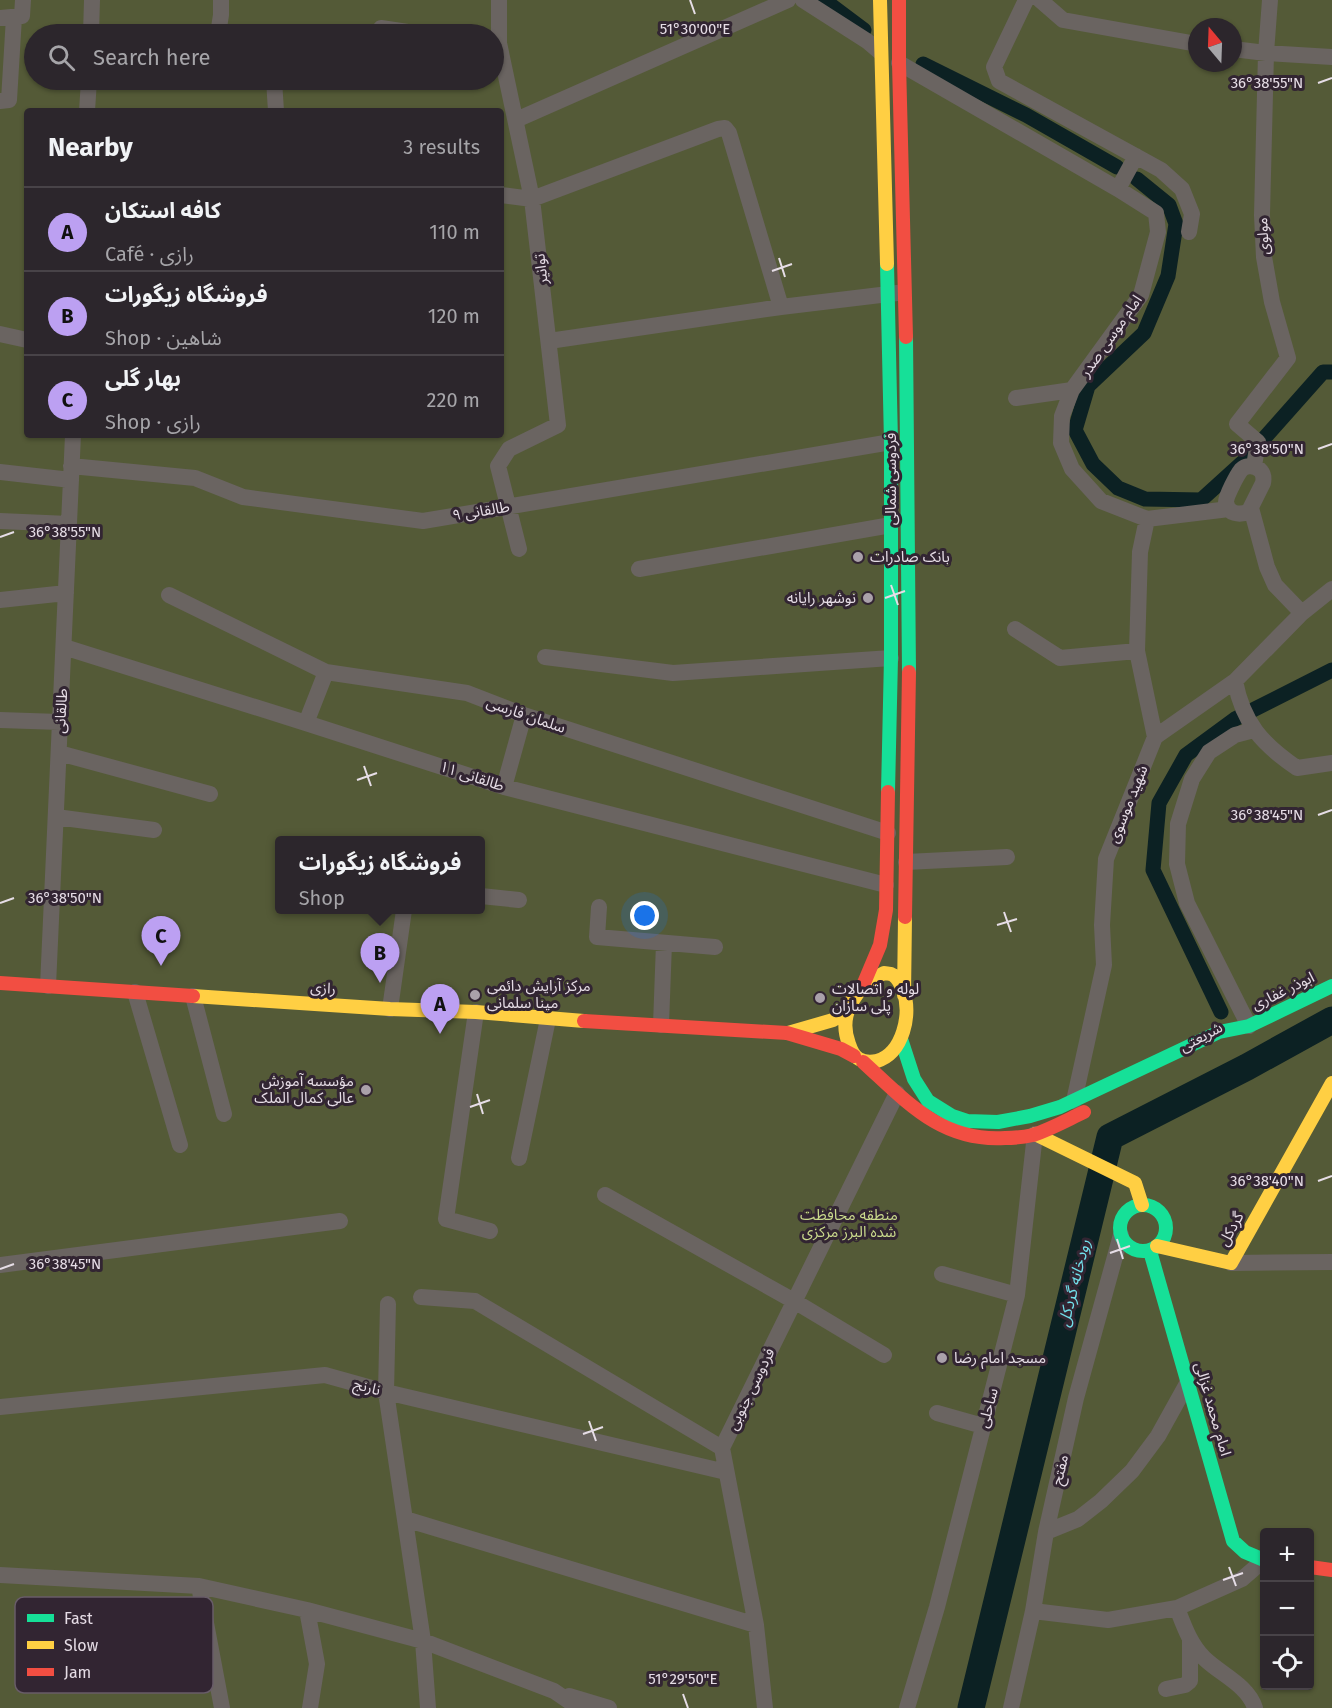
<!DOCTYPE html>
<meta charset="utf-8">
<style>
body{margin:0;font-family:"Fira Sans","Noto Sans Arabic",sans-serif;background:#342e34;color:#f1f3f6}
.controls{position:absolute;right:18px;bottom:18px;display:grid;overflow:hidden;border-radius:6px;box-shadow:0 2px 4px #0004}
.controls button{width:54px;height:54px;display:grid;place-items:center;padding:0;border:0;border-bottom:2px solid #484348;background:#2c262c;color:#f1f3f6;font:30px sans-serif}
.compass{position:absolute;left:1188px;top:18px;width:54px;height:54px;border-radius:50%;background:#2c262c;box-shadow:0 2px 4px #0004;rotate:341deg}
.you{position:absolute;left:645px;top:916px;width:21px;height:21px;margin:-15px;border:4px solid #fff;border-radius:50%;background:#1a73e8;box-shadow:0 0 0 9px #1a73e833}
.badge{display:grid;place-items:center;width:39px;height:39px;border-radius:50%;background:#bca0f2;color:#111;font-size:20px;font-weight:700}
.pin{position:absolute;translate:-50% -50px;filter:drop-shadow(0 2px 3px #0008)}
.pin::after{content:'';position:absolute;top:32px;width:21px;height:18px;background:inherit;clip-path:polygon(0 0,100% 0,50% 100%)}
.popup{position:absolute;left:275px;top:836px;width:210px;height:78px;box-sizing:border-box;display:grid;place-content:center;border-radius:6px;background:#2c262c;filter:drop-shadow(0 2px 4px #0005);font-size:20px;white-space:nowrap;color:#a6a5a9}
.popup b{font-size:22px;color:#f1f3f6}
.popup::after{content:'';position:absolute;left:50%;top:100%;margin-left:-12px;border:12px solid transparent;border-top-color:#2c262c}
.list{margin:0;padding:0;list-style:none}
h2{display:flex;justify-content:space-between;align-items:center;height:78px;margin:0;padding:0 24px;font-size:26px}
h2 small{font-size:20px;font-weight:400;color:#a6a5a9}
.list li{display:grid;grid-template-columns:39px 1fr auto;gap:18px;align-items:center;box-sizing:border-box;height:84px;padding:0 24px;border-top:2px solid #484348}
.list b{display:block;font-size:22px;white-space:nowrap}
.list p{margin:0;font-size:20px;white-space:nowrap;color:#a6a5a9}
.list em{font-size:20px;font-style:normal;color:#a6a5a9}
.icon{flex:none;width:33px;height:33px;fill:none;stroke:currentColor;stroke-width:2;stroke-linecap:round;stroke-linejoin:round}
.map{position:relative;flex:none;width:1332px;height:1708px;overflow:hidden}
.search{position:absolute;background:#2c262c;box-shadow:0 2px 4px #0004;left:24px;top:24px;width:480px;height:66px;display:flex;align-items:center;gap:15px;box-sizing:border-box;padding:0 21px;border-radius:33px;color:#a6a5a9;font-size:22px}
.panel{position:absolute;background:#2c262c;box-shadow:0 2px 4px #0004;left:24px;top:108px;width:480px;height:330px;border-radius:6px}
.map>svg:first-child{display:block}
</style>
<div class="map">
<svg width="1332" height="1708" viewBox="0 0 1332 1708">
<rect width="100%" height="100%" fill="#3a323a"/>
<path fill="#545a37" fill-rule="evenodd" d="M0,0H1332V1708H0ZM1197,27H1233V63H1197ZM34,34H494V80H34ZM27,111H501V435H27ZM280,840H481V910H280ZM1264,1532H1310V1686H1264Z"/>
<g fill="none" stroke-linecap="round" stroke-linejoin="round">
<path stroke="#0c2123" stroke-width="15" d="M824,0L864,30
M923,64L1026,115L1117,167
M1137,179L1169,205L1176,224L1168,276L1144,333L1088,386L1075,430L1093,464L1118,488L1145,499L1201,500L1244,461L1323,372H1332
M1221,1012L1153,870L1159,803L1186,755L1235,719L1332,670"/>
<path stroke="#0c2123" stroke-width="27" d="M971,1708L1110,1137L1247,1067L1332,1020"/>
<path stroke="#6a6461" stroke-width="16" d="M499,0V43L532,199L558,425L509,449L498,466L519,549
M803,0L867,41L880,52
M1026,0L994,67L999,81L1161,170L1182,189L1192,214L1189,232
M1040,0L1063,20L1197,44
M0,18L22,16L23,0
M381,28L421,34
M91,34L92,0
M218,34L221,15V0
M1233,49L1266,53L1332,57
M899,63L1118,189L1156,213L1158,232L1141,295L1072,390L1062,416L1061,443L1072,469L1101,501L1147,519L1229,509
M274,80L276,111
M211,81V80
M0,101L9,100L14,17
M87,111L89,80
M516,120L788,0
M1118,189L1136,156
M501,195L532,199L718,129L725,128L729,133L781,307
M0,334L27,340
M549,341L781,307L897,293
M1016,398L1072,390
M71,466L195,478L243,497L423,521L891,442
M1250,466C1260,467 1265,473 1263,483L1249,511C1240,516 1227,514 1226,502C1226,496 1237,475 1241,470C1244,467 1245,467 1250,466Z
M1254,466L1258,442L1237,424L1288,358L1272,302L1264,257L1262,215L1266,53L1270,0
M0,472L71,480
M1251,508L1267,567L1275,585L1302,613
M1147,519L1140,552L1137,651L1155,737
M0,521L69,524
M639,569L891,525
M169,595L326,672L467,693L524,715L888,833
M0,600L66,593
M1015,629L1060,658L1137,651
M64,647L306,723L504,787L886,885
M545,657L673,673L891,658
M1235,681C1243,723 1262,744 1297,768L1332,763
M0,720L60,722
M306,723L326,672
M59,753L210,794
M504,787L524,715
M56,817L154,830
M906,862L1007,857
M481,896L519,900
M599,907L597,937L715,947
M48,986L73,435
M135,992L180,1145
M193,996L224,1114
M390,1009L404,910
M476,1012L446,1219L490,1231
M661,1025L664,943
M1249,1026L1187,903L1177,864L1178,824L1192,779L1209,752L1235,735L1254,730
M1074,1101L1104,965L1102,925L1106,859L1155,737L1235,681L1302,613L1332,589
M519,1158L548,1019
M605,1195L794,1301L884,1355
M1231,1263L1332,1262
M0,1265L340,1221
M942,1274L1017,1295
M421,1297L475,1301L722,1448
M388,1304L386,1392L423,1641L428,1708
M0,1407L325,1375L386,1392L726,1472
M937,1413L983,1426
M405,1519L756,1625
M1046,1532L1078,1519L1101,1501L1132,1471L1158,1436L1188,1382
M0,1575L199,1586L307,1610L423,1641L554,1691L579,1708
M199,1586L222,1708
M1177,1608C1184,1626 1190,1644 1204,1658C1220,1674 1248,1685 1255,1708
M307,1610L317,1664L310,1708
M1033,1611L1108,1620L1177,1608L1242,1579L1264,1560
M1166,1689L1185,1685L1190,1681V1641
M569,1696L609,1708
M765,1708L756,1625L722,1448L897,1093
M907,1708L937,1607L1017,1295L1035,1134
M1011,1708L1033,1611L1046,1532L1076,1398L1121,1235"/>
<path stroke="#16e098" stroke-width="14" d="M887,264L891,442V658L888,792
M906,337L909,672
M901,1039L914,1079L928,1101L952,1116L967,1121L998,1122L1030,1116L1060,1107L1219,1032L1249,1026L1332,986
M1120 1228a23 23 0 1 1 46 0a23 23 0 1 1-46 0Z
M1150,1251L1233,1541L1245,1552L1264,1560"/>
<path stroke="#ffcf43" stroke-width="14" d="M880,0L887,264
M884,973C887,974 890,973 893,975C898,978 901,985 903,990C912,1014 903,1053 877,1061C871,1062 864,1062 859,1059C853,1056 851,1050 849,1044C837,1013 857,986 884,973Z
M904,995L905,917
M193,996L390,1009L476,1012L584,1021
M788,1033L833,1020L845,1013L852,1000
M1035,1134L1135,1183L1142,1205
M1157,1246L1231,1263L1332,1083"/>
<path stroke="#f24e42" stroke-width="14" d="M899,0V63L906,337
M905,917L909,672
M0,983L193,996
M864,983L880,945L886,910L888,792
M584,1021L787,1033L841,1049L854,1056
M863,1062C907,1102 941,1142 1005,1138C1014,1138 1024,1137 1033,1135C1051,1129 1067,1120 1084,1112
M1310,1567L1332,1570"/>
</g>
<path fill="none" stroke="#e6dde6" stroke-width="2" d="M690,0L695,14M1318,83L1332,78M779,258L785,277M772,271L792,264M1318,449L1332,444M0,537L14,532M891,585L898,605M885,598L905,591M364,766L371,786M357,780L377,773M1318,815L1332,810M0,903L14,898M1004,912L1011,932M997,925L1017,919M477,1094L483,1114M470,1107L490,1100M1318,1181L1332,1176M1117,1239L1123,1259M1110,1253L1130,1246M0,1269L14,1264M589,1421L596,1441M583,1434L603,1427M1229,1567L1236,1586M1223,1580L1243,1573M683,1694L688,1708"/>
<g fill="#aaa1aa" stroke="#322532" stroke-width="2">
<circle cx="858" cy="557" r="6"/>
<circle cx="868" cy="598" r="6"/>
<circle cx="475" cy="995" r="6"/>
<circle cx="820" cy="998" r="6"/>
<circle cx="366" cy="1090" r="6"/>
<circle cx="942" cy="1358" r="6"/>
</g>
<g text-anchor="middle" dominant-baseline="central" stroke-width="6" stroke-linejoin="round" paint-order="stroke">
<g font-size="15" fill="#e6dde6" stroke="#322532">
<text transform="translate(1263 236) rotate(-93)">مولوی</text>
<text transform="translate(541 269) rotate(-97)">توانیر</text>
<text transform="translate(1111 336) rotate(-55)">امام موسی صدر</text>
<text transform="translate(891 479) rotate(-90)">فردوسی شمالی</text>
<text transform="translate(481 511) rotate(-9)">طالقانی ۹</text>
<text transform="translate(61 711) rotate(-87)">طالقانی</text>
<text transform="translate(526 715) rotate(19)">سلمان فارسی</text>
<text transform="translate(472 776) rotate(18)">طالقانی ۱۱</text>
<text transform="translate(1128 804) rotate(-68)">شهید موسوی</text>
<text transform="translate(323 988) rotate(4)">رازی</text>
<text transform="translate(1283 991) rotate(-26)">ابوذر غفاری</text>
<text transform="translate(1201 1037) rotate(-28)">شریعتی</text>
<text transform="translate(1231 1229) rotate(-61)">گردکل</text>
<text transform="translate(367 1387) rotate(15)">نارنج</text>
<text transform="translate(751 1389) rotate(-64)">فردوسی جنوبی</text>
<text transform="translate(988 1408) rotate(-75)">ساحلی</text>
<text transform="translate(1213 1409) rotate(74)">امام محمد غزالی</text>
<text transform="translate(1060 1470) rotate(-77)">مفتح</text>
</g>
<g font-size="15" fill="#e6dde6" stroke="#322532" text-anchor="start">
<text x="870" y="557">بانک صادرات</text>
<text x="856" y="598" text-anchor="end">نوشهر رایانه</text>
<text x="487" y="986">مرکز آرایش دائمی<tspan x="487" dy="17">مینا سلمانی</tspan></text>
<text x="832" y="989">لوله و اتصالات<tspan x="832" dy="17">پلی سازان</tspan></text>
<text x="354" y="1081" text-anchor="end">مؤسسه آموزش<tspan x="354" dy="17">عالی کمال الملک</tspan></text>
<text x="954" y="1358">مسجد امام رضا</text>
</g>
<g font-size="15" fill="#cada8c" stroke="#322532">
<text x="849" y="1215">منطقه محافظت<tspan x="849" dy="17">شده البرز مرکزی</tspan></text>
</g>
<g font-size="16" font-style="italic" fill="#72e0eb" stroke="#322532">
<text transform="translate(1074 1283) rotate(-76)">رودخانه گردکل</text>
</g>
</g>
<rect x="15" y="1597" width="198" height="96" rx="9" fill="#322532" stroke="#685c68" stroke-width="1.5"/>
<rect x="27" y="1614" width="27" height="8" fill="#16e098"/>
<rect x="27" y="1641" width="27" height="8" fill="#ffcf43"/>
<rect x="27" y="1668" width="27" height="8" fill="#f24e42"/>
<g font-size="16" fill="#e6dde6">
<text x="64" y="1624">Fast</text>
<text x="64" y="1651">Slow</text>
<text x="64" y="1678">Jam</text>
</g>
<g font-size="15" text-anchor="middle" fill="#e6dde6" stroke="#322532" stroke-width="6" stroke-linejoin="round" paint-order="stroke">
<text x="695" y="34">51°30'00"E</text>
<text x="1267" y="88">36°38'55"N</text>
<text x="1267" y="454">36°38'50"N</text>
<text x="65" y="537">36°38'55"N</text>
<text x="1267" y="820">36°38'45"N</text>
<text x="65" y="903">36°38'50"N</text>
<text x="1267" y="1186">36°38'40"N</text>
<text x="65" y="1269">36°38'45"N</text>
<text x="683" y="1684">51°29'50"E</text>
</g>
</svg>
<div class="controls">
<button>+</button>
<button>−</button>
<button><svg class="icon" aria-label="locate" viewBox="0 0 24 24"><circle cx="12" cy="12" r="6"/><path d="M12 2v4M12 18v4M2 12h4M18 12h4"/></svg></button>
</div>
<svg class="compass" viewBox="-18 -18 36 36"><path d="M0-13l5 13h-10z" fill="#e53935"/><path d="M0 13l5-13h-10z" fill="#a6a5a9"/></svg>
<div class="you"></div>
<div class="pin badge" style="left:440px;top:1034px">A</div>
<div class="pin badge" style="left:380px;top:983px">B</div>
<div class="popup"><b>فروشگاه زیگورات</b>Shop</div>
<div class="pin badge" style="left:161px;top:966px">C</div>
<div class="search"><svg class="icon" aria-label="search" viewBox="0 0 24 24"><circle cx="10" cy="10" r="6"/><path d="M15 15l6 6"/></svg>Search here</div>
<section class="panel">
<h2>Nearby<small>3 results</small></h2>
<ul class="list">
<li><span class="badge">A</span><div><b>کافه استکان</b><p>Café · رازی</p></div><em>110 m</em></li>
<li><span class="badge">B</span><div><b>فروشگاه زیگورات</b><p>Shop · شاهین</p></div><em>120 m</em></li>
<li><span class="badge">C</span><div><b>بهار گلی</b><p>Shop · رازی</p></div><em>220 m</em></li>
</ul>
</section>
</div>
